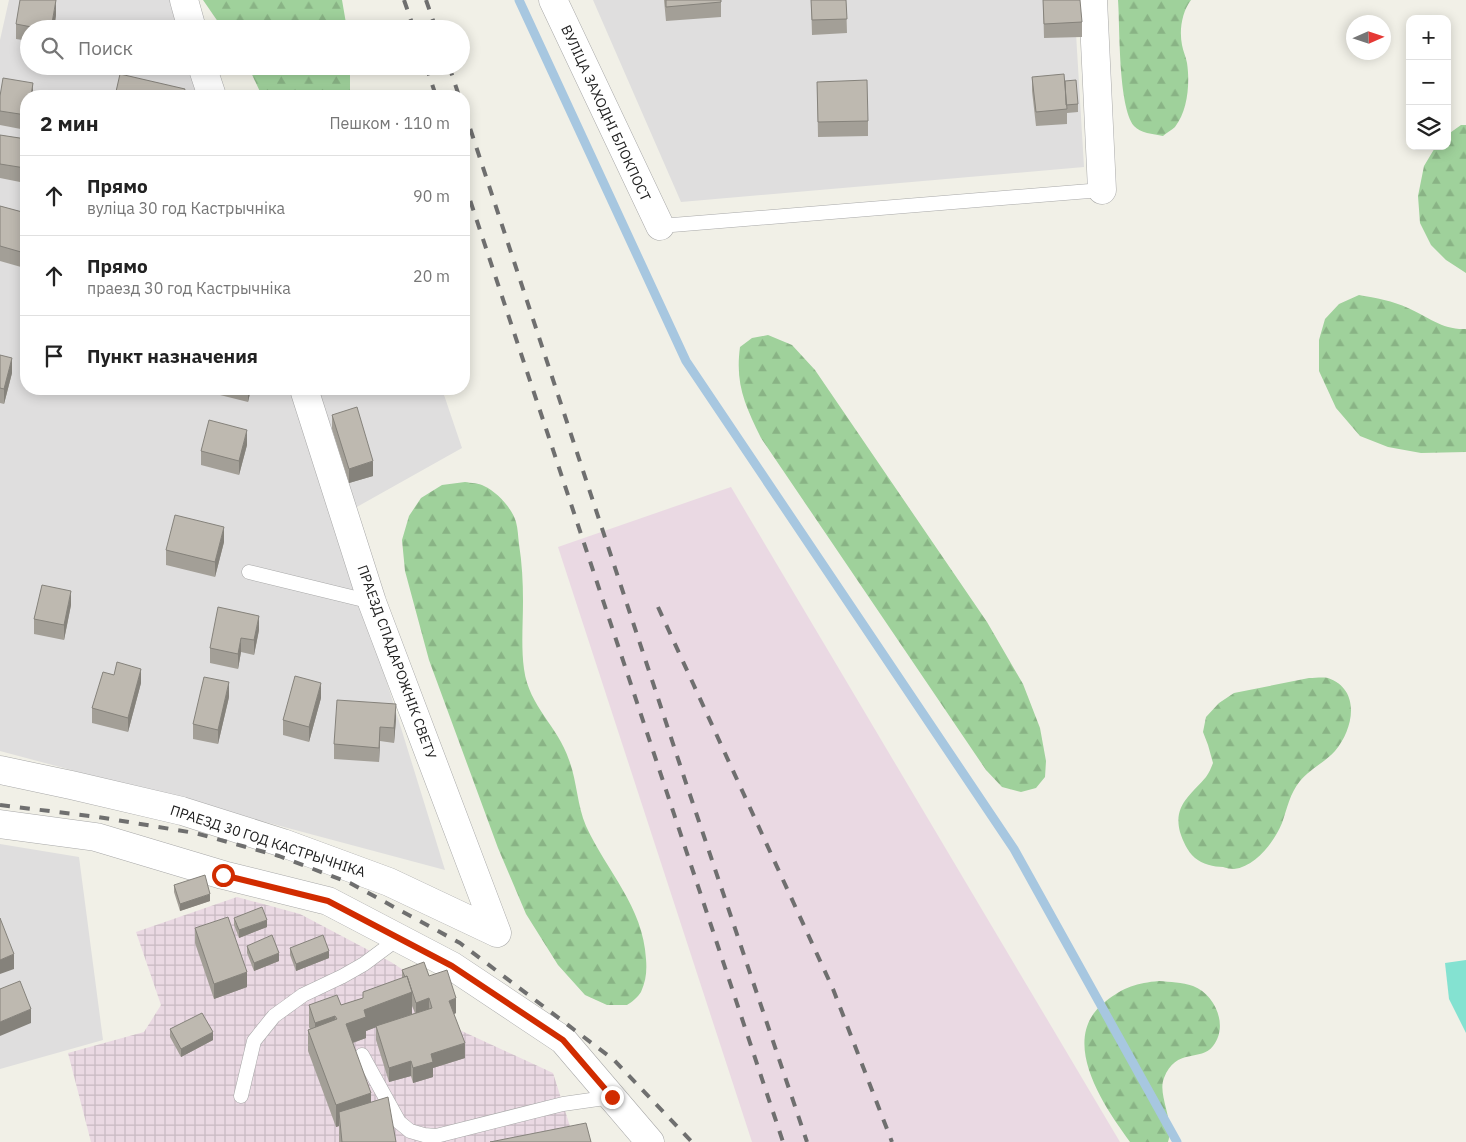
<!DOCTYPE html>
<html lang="ru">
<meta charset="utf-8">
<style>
body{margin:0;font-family:"IBM Plex Sans",sans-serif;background:#f6f6f6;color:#222}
.controls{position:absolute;right:15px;top:15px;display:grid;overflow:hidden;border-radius:10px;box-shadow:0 2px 12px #0003}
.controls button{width:45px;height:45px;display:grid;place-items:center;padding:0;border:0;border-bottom:1px solid #e0e0e0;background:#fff;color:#222;font:25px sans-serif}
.compass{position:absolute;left:1346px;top:15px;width:45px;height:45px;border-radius:50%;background:#fff;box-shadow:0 2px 12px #0003;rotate:87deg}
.stop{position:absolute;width:15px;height:15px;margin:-11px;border:4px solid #d12c00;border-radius:50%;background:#fff}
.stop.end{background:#d12c00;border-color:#fff;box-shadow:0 1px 5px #0008}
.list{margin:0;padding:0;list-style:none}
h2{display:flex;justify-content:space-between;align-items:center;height:65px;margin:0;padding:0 20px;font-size:21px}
h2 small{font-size:16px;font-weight:400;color:#767676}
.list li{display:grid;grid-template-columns:32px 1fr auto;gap:15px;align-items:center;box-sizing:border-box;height:80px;padding:0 20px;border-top:1px solid #e0e0e0}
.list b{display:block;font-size:19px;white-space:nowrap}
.list p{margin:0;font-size:16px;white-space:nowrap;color:#767676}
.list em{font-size:16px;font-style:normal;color:#767676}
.icon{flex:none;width:28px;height:28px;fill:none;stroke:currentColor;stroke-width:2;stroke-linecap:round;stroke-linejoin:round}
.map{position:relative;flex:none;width:1466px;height:1142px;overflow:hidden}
.search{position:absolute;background:#fff;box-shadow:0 2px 12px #0003;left:20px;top:20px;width:450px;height:55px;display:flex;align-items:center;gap:12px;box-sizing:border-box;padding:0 18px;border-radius:28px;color:#767676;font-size:19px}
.panel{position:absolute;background:#fff;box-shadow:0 2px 12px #0003;left:20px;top:90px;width:450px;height:305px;border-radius:20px}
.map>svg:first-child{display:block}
</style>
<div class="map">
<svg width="1466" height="1142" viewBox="0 0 1466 1142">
<defs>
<pattern id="industrial-grid" width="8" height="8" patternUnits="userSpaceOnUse" patternTransform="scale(1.25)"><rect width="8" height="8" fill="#ead9e3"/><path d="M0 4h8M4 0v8" fill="none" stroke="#c8bac2"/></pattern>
<pattern id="forest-firs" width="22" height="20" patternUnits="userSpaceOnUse" patternTransform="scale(1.25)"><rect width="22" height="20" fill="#9fd19b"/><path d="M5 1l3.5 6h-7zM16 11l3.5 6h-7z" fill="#89b385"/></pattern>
</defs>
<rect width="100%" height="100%" fill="#f1f0e7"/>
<path fill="#dfdede" d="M9,0H176L185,29H29V66H196L205,96H26V389H296L445,870L0,751V40Z
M593,0H1074L1084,167L681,202Z
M319,389H442L462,448L355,508L320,396Z
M0,844L79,857L103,1040L0,1069Z"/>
<path fill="url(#industrial-grid)" d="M237,897L300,914L391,962L417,979L447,984L456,1013L449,1016L453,1027L553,1073L575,1142H91L68,1053L144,1032L161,1005L136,932Z"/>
<path fill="#ead9e3" d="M731,487L1120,1142H752L558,547Z"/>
<path fill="url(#forest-firs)" d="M203,0H342L347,29H223Z
M1118,0H1191C1182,12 1179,30 1182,45C1183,51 1186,57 1187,63C1190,83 1188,110 1175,127C1172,130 1166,133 1163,136C1153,134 1140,133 1134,126C1118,106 1120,27 1118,0Z
M248,66H350V95L262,96Z
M1461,125H1466V273L1446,260L1431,245L1420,223L1418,196L1424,166L1436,146H1447V135Z
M1359,295C1376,298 1393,301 1408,308C1429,317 1442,330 1466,329V452L1421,453L1388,447L1360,436L1336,408L1319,371V340L1325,319L1339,304Z
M768,335L792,345L815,370L987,622L1023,684L1040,728L1046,761L1045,777L1036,788L1021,792L1002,787L986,770L761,438C745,405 735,384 740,347L752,338Z
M465,482C471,483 479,483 484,486C497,492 512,508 516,522C518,529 518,537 519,544C522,563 523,582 523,601C523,624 521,647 524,669C529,707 558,726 569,760C577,781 577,805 586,826C607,872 643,906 646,959C647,971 646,981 641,992C638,997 632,1002 627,1005H607L585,995L558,965L526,914L498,848L429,660L405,571L402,540L409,516L421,498L442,485Z
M1309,678C1315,678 1323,677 1328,678C1362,690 1353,730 1335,751C1325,762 1309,770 1300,781C1290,793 1287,809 1282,823C1274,842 1256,866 1234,869C1231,869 1226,868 1223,867C1214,867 1202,864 1195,858C1187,851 1183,841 1180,832C1173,805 1191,795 1206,777C1209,773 1211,768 1213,763L1208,745L1203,732L1206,717L1219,703L1234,693Z
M1159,981C1170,982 1182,982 1193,986C1215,994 1229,1026 1213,1046C1201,1062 1176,1047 1164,1078C1157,1095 1175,1120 1168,1142H1130C1103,1105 1057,1038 1106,1001C1124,987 1137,983 1159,981Z"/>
<path fill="#84e2d1" d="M1466,960V1033L1449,999L1445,963Z"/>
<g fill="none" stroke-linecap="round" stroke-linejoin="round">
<path stroke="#a7c7e0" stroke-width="9" d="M519,0L686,361L1014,849L1177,1142"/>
<g stroke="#a8a8a8" stroke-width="15">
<path id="service" d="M660,226L1102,190
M249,572L372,602
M362,1055L399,1122L410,1131L424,1135L436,1136L563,1104L612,1097
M241,1096L254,1041L274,1016L303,995L343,976L364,964L399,938"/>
</g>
<g stroke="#a8a8a8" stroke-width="29">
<path id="minor" d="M184,0L192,29
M553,0L660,226
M1093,0L1102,190
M202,66L212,96
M304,389L372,602L497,933
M0,770L71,785L182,811L283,843L389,882L497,933
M0,824L96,837L223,875L328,901L452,966L563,1040L650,1142"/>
</g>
<use href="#service" stroke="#fff" stroke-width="14"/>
<use href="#minor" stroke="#fff" stroke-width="28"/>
<path stroke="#6f6f6f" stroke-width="4" stroke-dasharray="10 10" stroke-linecap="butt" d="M404,0L414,29
M426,0L436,29
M426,66L436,96
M449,66L459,96
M464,110L687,786L807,1142
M464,182L783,1142
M658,607L833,989L892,1142
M0,805L98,817L195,833L279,856L350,883L460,943L614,1060L692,1142"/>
</g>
<path fill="#a39f97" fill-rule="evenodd" d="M664,0H721V17L666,21Z
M811,0H846L847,33L812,35Z
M1043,0L1082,22V37L1044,38Z
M56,15L54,29H29V41L16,39V24Z
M1032,77L1065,81L1078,104V112L1067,113V124L1036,126L1032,91Z
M817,82L868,121V136L818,137Z
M0,96H33H26V130L0,125Z
M0,135L26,139V178L25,183L0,178Z
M0,206L26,213V248L21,267L0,261Z
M0,355L12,373L4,404L0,403Z
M208,389H251L248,402L208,392Z
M332,415L373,476L349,483L332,429Z
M247,445L239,475L201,465V451Z
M224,542L215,577L166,565V550Z
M71,605L64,640L34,634V619Z
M259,630L254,655L241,652L238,669L210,663V648Z
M114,675L141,683L128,732L92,723V708Z
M229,697L218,744L193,739V724Z
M321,698L309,742L283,735V720Z
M396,719L394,743L380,741L379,762L334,759V744Z
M174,885L210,901L180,911L174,892Z
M234,918L267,927L239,938L234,925Z
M195,928L247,987L214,999L195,943Z
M247,946L279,961L254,971L247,953Z
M290,948L329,958L296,971L290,955Z
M402,970L429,976L456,1013L454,1014L465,1058L433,1068V1077L413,1083L411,1076L389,1082L376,1040V1027L366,1031V1038L353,1043L371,1102L396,1142H339V1126L336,1127L308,1051V1030L310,1029L309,1027V1005H341L363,998L402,978ZM412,1006L415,1013L402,1017L412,1014Z
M170,1029L213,1040L181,1057L170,1037Z"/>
<path fill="#85827b" d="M56,0V15L54,29H51Z
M33,83V96H31Z
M26,163V178L25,183V168Z
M26,233V248L21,267V252Z
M12,358V373L4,404V389Z
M248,389H251L248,402Z
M247,430V445L239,475V461Z
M373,461V476L349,483V469Z
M224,527V542L215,577V562Z
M71,591V605L64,640V625Z
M259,616V630L254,655V640Z
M241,638V652L238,669V654Z
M141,669V683L128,732V718Z
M229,682V697L218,744V730Z
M321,683V698L309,742V727Z
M396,704V719L394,743V728Z
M380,727V741L379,762V748Z
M210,894V901L180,911V904Z
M267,920V927L239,938V930Z
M329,951V958L296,971V964Z
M279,953V961L254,971V963Z
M14,954V969L0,974V960Z
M247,972V987L214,999V984Z
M412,992V1014L366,1031V1038L346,1045V1024L364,1010Z
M429,998V1013L416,1017V1003Z
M456,998V1013L449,1016V1001Z
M31,1009V1023L0,1036V1022Z
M335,1016V1037L315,1045V1023Z
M213,1032V1040L181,1057V1049Z
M465,1043V1058L433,1068V1077L413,1083V1068L431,1054Z
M411,1061V1076L389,1082V1068Z
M371,1093V1114L339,1112V1126L336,1127V1105Z"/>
<path fill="#beb9b0" stroke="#85827b" d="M20,0H56L51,29H42L16,24Z
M666,0H721V2L666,7Z
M811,0H846L847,19L812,20Z
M1043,0H1080L1082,22L1044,24Z
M120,74L185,89L183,96H115Z
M1064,74L1067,109L1036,112L1032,77Z
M3,78L33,83L31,96H26V115L0,111V96Z
M867,80L868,121L818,122L817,82Z
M1076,80L1078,104L1066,105L1065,81Z
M0,135L26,139V163L25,168L0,164Z
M0,206L26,213V233L21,252L0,246Z
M0,355L12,358L4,389L0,388Z
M357,407L373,461L349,469L332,415Z
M209,420L247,430L239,461L201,451Z
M175,515L224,527L215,562L166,550Z
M42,585L71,591L64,625L34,619Z
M218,607L259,616L254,640L241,638L238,654L210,648Z
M117,662L141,669L128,718L92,708L103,672L114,675Z
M295,676L321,683L309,727L283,720Z
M204,677L229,682L218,730L193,724Z
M337,700L396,704L394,728L380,727L379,748L334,744Z
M205,875L210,894L180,904L174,885Z
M262,907L267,920L239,930L234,918Z
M228,917L247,972L214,984L195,928Z
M0,918L14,954L0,960Z
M272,935L279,953L254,963L247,946Z
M323,935L329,951L296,964L290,948Z
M424,962L429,976L447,970L456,998L449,1001L465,1043L431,1054L433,1062L413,1068L411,1061L389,1068L376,1026L432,1008L429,998L416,1003L407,976L405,977L402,970Z
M407,976L412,992L364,1010L366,1017L346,1024L371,1093L336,1105L308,1030L337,1019L335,1016L315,1023L309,1005L337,995L341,1005L363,998V992Z
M20,981L31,1009L0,1022V989Z
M202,1013L213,1032L181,1049L170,1029Z
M388,1097L396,1142H342L339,1112Z
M586,1123L591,1142H490Z"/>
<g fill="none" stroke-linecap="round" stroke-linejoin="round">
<path stroke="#d12c00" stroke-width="6" d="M223,875L328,901L452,966L563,1040L612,1097"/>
</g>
<g text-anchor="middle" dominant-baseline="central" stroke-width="4" stroke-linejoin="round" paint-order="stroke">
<g font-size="14" fill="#212121" stroke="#fff">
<text transform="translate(606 113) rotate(65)">ВУЛІЦА ЗАХОДНІ БЛОКПОСТ</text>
<text transform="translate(397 662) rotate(70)">ПРАЕЗД СПАДАРОЖНІК СВЕТУ</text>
<text transform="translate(268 841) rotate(18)">ПРАЕЗД 30 ГОД КАСТРЫЧНІКА</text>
</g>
</g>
</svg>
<div class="controls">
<button>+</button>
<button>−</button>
<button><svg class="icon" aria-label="layers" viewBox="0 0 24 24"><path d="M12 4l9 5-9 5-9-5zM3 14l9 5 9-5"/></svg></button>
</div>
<svg class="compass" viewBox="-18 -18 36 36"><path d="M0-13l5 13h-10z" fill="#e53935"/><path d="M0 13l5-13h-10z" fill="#767676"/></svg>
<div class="stop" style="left:223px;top:875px"></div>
<div class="stop end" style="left:612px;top:1097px"></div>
<div class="search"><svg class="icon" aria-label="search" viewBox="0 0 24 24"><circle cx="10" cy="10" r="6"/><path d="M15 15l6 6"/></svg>Поиск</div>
<section class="panel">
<h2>2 мин<small>Пешком · 110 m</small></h2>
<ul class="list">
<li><svg class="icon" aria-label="ahead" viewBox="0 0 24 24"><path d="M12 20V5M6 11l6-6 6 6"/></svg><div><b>Прямо</b><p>вуліца 30 год Кастрычніка</p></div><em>90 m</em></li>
<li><svg class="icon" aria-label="ahead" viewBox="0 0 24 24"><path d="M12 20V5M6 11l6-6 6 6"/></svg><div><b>Прямо</b><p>праезд 30 год Кастрычніка</p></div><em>20 m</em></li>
<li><svg class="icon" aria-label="arrive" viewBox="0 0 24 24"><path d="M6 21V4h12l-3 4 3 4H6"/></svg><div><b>Пункт назначения</b></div></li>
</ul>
</section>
</div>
